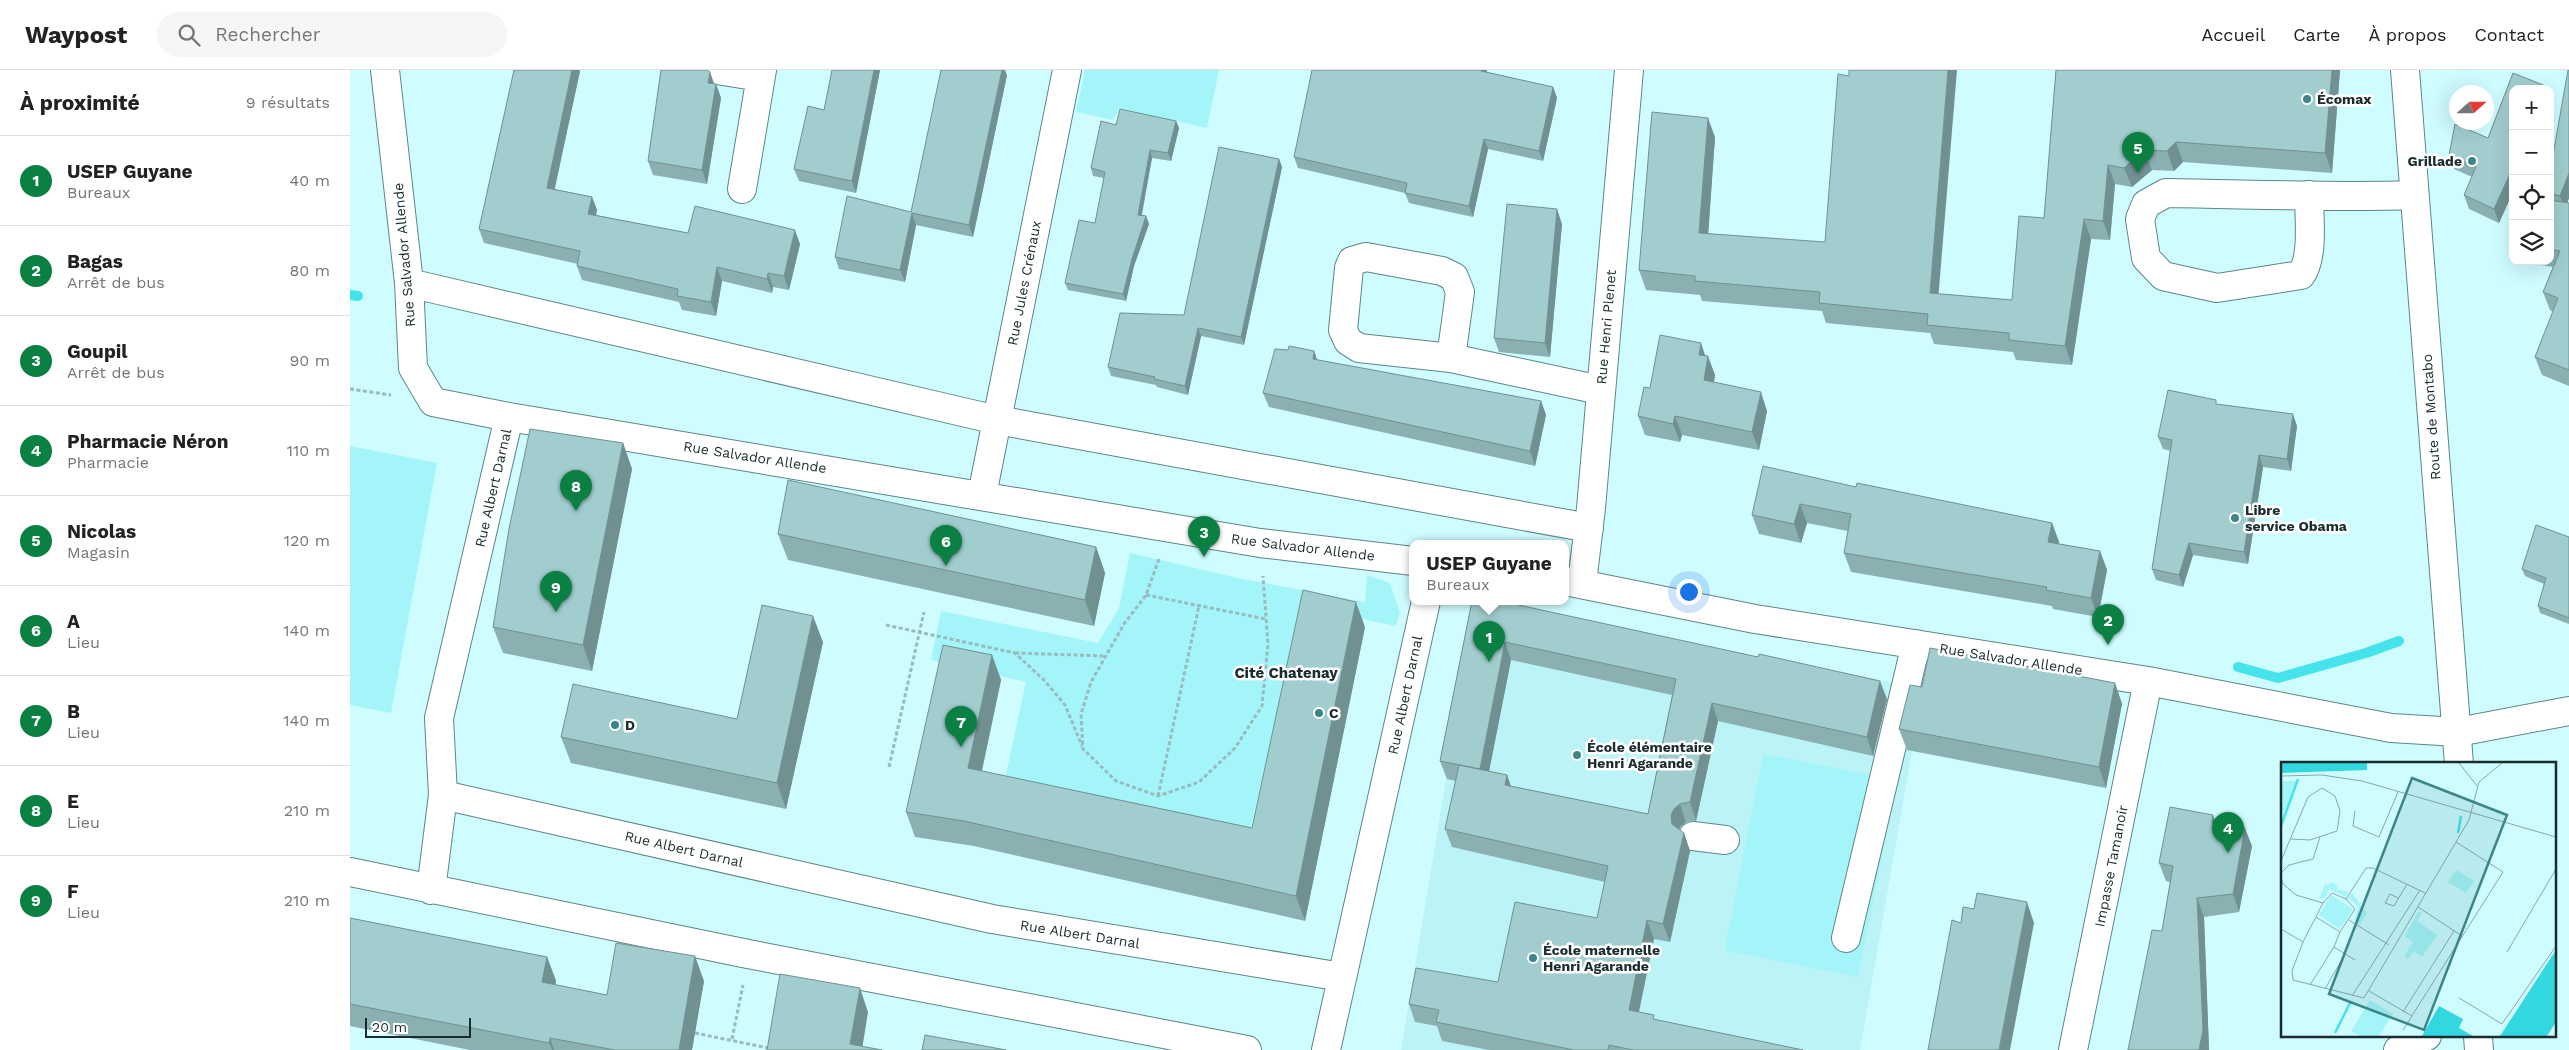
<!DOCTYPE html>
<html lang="fr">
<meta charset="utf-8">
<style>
body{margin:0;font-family:"Work Sans",sans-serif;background:#f6f6f6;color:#222}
.controls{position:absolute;right:15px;top:15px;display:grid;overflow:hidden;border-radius:10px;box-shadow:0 5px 20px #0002}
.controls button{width:45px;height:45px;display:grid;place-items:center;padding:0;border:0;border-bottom:1px solid #e0e0e0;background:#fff;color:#222;font:25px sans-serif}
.compass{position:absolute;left:2099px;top:15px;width:45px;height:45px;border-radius:50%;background:#fff;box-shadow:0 5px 20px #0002;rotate:69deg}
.scale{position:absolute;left:15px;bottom:12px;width:106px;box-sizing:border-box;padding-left:5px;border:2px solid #1a2c2d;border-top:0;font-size:14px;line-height:18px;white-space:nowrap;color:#1a2c2d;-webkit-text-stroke:4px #fff;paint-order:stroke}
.you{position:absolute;left:1338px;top:521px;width:18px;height:18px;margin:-12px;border:4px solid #fff;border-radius:50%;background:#1a73e8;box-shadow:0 0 0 8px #1a73e833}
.badge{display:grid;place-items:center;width:32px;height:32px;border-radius:50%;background:#0b8043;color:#fff;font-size:16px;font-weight:700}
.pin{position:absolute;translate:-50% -41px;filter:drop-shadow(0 1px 2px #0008)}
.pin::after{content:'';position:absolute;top:26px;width:18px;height:15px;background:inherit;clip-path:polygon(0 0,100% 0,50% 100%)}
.popup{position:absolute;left:1059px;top:470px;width:160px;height:65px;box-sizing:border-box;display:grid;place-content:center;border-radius:10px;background:#fff;filter:drop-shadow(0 1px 4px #0005);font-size:16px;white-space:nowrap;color:#767676}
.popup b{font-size:19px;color:#222}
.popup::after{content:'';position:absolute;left:50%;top:100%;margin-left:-10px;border:10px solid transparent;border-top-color:#fff}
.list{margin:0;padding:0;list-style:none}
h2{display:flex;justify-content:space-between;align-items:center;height:65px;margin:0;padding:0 20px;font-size:21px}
h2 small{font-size:16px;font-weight:400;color:#767676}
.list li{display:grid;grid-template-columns:32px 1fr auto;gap:15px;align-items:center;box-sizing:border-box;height:90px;padding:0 20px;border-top:1px solid #e0e0e0}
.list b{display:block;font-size:19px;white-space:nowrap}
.list p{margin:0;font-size:16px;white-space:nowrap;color:#767676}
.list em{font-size:16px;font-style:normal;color:#767676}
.icon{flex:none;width:28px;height:28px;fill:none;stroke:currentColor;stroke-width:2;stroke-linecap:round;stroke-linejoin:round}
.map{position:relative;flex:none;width:2219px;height:980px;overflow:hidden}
header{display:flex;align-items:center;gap:30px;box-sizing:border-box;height:70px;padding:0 25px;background:#fff;border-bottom:1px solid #e0e0e0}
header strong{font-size:24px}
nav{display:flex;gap:28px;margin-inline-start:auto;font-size:18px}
.search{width:350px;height:45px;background:#f6f6f6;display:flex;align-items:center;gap:12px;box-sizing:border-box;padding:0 18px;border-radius:28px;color:#767676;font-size:19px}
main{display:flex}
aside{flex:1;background:#fff}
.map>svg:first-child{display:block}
</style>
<header>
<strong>Waypost</strong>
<div class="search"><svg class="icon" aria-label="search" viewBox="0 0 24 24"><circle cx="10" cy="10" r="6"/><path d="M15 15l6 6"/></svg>Rechercher</div>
<nav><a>Accueil</a><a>Carte</a><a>À propos</a><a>Contact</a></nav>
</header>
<main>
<aside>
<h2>À proximité<small>9 résultats</small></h2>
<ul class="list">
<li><span class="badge">1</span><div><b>USEP Guyane</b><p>Bureaux</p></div><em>40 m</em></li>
<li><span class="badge">2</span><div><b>Bagas</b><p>Arrêt de bus</p></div><em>80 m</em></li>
<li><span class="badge">3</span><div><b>Goupil</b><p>Arrêt de bus</p></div><em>90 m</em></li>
<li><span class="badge">4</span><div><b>Pharmacie Néron</b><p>Pharmacie</p></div><em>110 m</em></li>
<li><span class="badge">5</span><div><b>Nicolas</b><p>Magasin</p></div><em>120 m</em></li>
<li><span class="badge">6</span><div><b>A</b><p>Lieu</p></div><em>140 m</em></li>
<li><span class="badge">7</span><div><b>B</b><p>Lieu</p></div><em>140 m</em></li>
<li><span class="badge">8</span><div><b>E</b><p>Lieu</p></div><em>210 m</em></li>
<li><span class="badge">9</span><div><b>F</b><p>Lieu</p></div><em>210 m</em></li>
</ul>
</aside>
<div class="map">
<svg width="2219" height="980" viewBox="0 0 2219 980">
<rect width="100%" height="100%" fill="#cffcff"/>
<path fill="#bbf3f6" d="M1125,536L1573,618L1510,980H1051Z"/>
<path fill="#a4f5fa" d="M735,0H869L857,58L770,38L763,50L726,42Z
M0,376L87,393L41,643L0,635Z
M780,483L893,509L1015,532L1017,505L1040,513L1050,543L1046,556L952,537L899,764L655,709L676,612L581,590L591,541L748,573L769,538Z
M1413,684L1547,710L1508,907L1375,880Z"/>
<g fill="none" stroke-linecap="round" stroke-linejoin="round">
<path stroke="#45e3eb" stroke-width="10" d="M0,225L8,226
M1888,597L1928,608L2016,583L2049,571"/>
<g stroke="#5c8688" stroke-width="30">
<path id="minor" d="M35,0L59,213L63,298L83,332L159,347L910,473L1063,491
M367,0L410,7
M392,119L412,0
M1959,125C1959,147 1964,187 1951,205L1867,218L1813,206L1796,188L1790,149L1796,134L1816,123C1899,124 1981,128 2064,125
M59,213L647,350L1239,458
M1101,288L1110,222L1104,207L1092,201L1016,187L1002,191L999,198L993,260L998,271L1009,278L1101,288L1250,320
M632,425L717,0
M1215,511L1405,549L1798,611L2041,658L2108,662L2219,641
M1232,513L1241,438L1279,0
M93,725L642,849L992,907
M1343,766L1375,770
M0,802L398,884L897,980
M81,820L93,725L89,648L159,347
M1496,868L1566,574
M976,980L1076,531
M1723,980L1798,611
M2048,980L2077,966"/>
</g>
<g stroke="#5c8688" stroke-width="30">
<path id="major" d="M2055,0L2109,694
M2128,966L2129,980"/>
</g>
<path stroke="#97bbbe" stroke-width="3" stroke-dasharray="4 2.5" stroke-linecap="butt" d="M0,319L41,325
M809,489L796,525L774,554L741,612L731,644L733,679L766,711L808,726L849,712L885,678L912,636L918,574L913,506
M796,525L916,549
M536,555L665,583L694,610L715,635L732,676
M665,583L756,586
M539,697L574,542
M808,726L849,536
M345,963L428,980
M382,969L393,915"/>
<use href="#minor" stroke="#fff" stroke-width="28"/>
<use href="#major" stroke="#fff" stroke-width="28"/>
</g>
<path fill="#8ab0b2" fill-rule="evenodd" d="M164,0H229L230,1L204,119L242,127L247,140L246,145L338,163L450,174L439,220L423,217L422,223L372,211L366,246L332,240L329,232L232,210L227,196L228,194L134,173L129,159Z
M482,0H530L506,123L449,111L444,99L474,40Z
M962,0H1137L1136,2L1203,17L1207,28L1193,91L1138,79L1123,147L1059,133L1055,123L948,98L944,87Z
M1706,0H1990L1982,103L1833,92L1824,101L1802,100L1782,117L1765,114L1760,170L1741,169L1722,295L1666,290L1663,282L1584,274L1580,263L1476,253L1472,241L1352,231L1350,225L1296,220L1289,200L1365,67L1358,163L1589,224L1662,230L1694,148Z
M2219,0V128L2217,133H2219V316L2192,305L2185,287L2203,242L2200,240L2193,222L2203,197L2191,195L2190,191H2200V102Z
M2163,3L2198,17L2199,19H2163V122L2149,153L2119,139L2114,125L2122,107L2104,99L2099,85L2105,54L2138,68Z
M657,5L623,167L566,155L555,212L489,199L485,187L561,142Z
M365,14H366L371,28L357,114L303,105L298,91Z
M826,51L829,58L821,91L802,88L792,145L796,146L799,154L784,196L776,231L718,220L715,213L745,153L754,108L743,106L741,98L766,55Z
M929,89L932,97L894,275L851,266L838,325L807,317L806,315L761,306L758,297L834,245Z
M1212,154L1200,287L1149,282L1144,268Z
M938,280L964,281L967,290L1191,331L1196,345L1185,396L919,337L913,323Z
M1355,286L1365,305L1364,312L1417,341L1409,380L1332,365L1330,372L1295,365L1288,346L1300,318Z
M1868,334L1947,356L1941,401L1913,397L1898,494L1843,485L1833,517L1806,510L1802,499L1821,381L1813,379L1808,367Z
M273,373L282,399L242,601L153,583L143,557Z
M1506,417L1702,453L1709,472L1708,474L1750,481L1757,500L1748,547L1703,539L1702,536L1501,502L1494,483L1498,461L1457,453L1451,473L1409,464L1402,445Z
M428,464L746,477L755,503L744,556L438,490Z
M2219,467V554L2190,543L2188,536L2194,514L2175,506L2172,499Z
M1122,531L1537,629L1523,686L1368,651L1346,751L1336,752L1330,757L1329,760L1334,763L1340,781L1320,872L1304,869L1289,942L1306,950L1453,980H1139L1092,971L1087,956L1065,952L1059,934L1148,912L1247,848L1255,812L1102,777L1095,759L1106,711L1097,709L1090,691ZM1161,590L1322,625L1298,744L1161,716L1157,705L1139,701Z
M1015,557L955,851L624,776L565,767L556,742L642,585L651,610L632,701L902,758Z
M473,572L436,739L221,693L211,667L387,649Z
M1765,613L1772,634L1756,718L1557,680L1549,659L1572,617Z
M1866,754L1902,776L1889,842L1854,847L1859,980H1778L1812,861L1820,812L1816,811L1809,793Z
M0,848L197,887L206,911L205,915L257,925L354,911L342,980H120L0,956Z"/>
<path fill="#719091" d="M222,0H229L230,1L202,132L197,118Z
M524,0H530L506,123L502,111Z
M652,0H655L657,5L623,167L619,155Z
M1131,0H1137L1134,12L1131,1Z
M1598,0H1607L1587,243L1580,223Z
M1982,0H1990L1982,103L1975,83Z
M360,2L365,16L358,13Z
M366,14L371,28L357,114L352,100Z
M1203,17L1207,28L1193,91L1189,81Z
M2200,22L2203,30L2200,37Z
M1358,48L1365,67L1357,182L1349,163Z
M826,51L829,58L821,91L818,83Z
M1134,69L1138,79L1123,147L1119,136Z
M1826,72L1833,92L1824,101L1817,81Z
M800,80L802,88L790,152L788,145Z
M1794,80L1802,100L1782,117L1774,98Z
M929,89L932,97L894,275L891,267Z
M1758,95L1765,114L1760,170L1753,151Z
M2163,97V122L2149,153L2144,139Z
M2219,103V128L2215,139L2210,126Z
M242,127L247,140L243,158L238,144Z
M1207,139L1212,154L1200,287L1195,273Z
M562,143L566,155L555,212L550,200Z
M796,146L799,154L784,196L776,231L773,224L782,189Z
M1734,149L1741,169L1722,295L1715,276Z
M445,160L450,174L439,220L434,206Z
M367,197L372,211L366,246L361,232Z
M418,203L423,217L422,223L417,209Z
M848,258L851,266L838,325L835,316Z
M1351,273L1357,291L1358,286L1365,305L1360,329L1354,310L1349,285Z
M964,281L969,295L963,289Z
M1411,322L1417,341L1409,380L1402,362Z
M1191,331L1196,345L1185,396L1180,381Z
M1943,344L1947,356L1941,401L1937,389Z
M1325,346L1332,365L1330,372L1323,354Z
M273,373L282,399L242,601L233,575Z
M1909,385L1913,397L1898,494L1894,482Z
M1450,434L1457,453L1451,473L1444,454Z
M1702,453L1709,472L1705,491L1698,472Z
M1839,473L1843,485L1833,517L1829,505Z
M746,477L755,503L744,556L735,530Z
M1750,481L1757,500L1748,547L1741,528Z
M1006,532L1015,557L955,851L946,826Z
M463,546L473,572L436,739L427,713Z
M1155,572L1161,590L1136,717L1130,699Z
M642,585L651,610L627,723L618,698Z
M1530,611L1537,629L1523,686L1517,667Z
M1765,613L1772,634L1756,718L1749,697Z
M1362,633L1368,651L1346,751L1340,732Z
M1157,705L1163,723L1155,715Z
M1330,734L1336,752L1330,757L1328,764L1322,754L1321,745L1324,739Z
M1863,745L1870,764L1862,753Z
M1895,758L1902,776L1889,842L1883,824Z
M1334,763L1340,781L1320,872L1313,854Z
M1847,828L1854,847L1859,980H1849Z
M1677,832L1684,853L1660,980H1649Z
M1297,850L1304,869L1285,959L1279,940Z
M345,886L354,911L342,980H329Z
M197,887L206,911L201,937L192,912Z
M510,918L518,942L512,980L500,974Z
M200,968L204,980H202L199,973Z"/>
<path fill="#a1cdcf" stroke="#719091" d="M164,0H222L197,118L242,127L238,144L338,163L345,136L445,160L434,206L418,203L417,209L367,197L361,232L327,226L328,219L227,196L230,181L129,159Z
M311,0H357L360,2L358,13L366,14L352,100L298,91Z
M482,0H524L502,111L444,99L458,36L474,40Z
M591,0H652L619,155L562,143L550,200L485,187L497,126L561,142Z
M962,0H1131V1L1203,17L1189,81L1134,69L1119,136L1055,123L1057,113L944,87Z
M1499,0H1598L1580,223L1662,230L1669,146L1694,148L1706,0H1982L1975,83L1826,72L1817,81L1794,80L1774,98L1758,95L1753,151L1734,149L1715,276L1659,270V263L1577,255L1578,244L1469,233L1470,222L1345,211V206L1289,200L1302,42L1358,48L1349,163L1475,172L1488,4L1499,6Z
M2218,0H2219V103L2210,126L2200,123V102Z
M2163,3L2198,17V19H2163V97L2144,139L2114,125L2126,97L2099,85L2105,54L2138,68Z
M770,39L826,51L818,83L800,80L788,145L796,146L782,189L773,224L715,213L729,150L745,153L755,102L741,98L751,51L766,55Z
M869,77L929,89L891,267L848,258L835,316L804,309L805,307L758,297L770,243L834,245Z
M2200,130L2219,133V300L2185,287L2208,228L2193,222L2210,181L2200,179Z
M1157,134L1207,139L1195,273L1144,268Z
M1310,265L1351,273L1349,285L1358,286L1354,310L1411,322L1402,362L1325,346L1323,354L1288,346L1294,317L1300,318Z
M939,276L964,281L963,289L1191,331L1180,381L913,323L925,279L938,280Z
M1818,320L1866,330V334L1943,344L1937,389L1909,385L1894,482L1839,473L1829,505L1802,499L1822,370L1808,367Z
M180,359L273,373L233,575L143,557L159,459Z
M1413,396L1506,417L1507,413L1702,453L1698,472L1750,481L1741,528L1696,520L1697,517L1494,483L1501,444L1450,434L1444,454L1402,445Z
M438,410L746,477L735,530L428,464Z
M2186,455L2219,467V548L2188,536L2196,508L2172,499Z
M953,520L1006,532L946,826L614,751L556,742L593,575L642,585L618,698L902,758Z
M1122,531H1150L1408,587L1409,584L1530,611L1517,667L1362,633L1340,732L1330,734L1324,739L1321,745L1322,754L1334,763L1313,854L1297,850L1279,940L1304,945L1303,949L1453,980H1283L1259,975L1258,980H1224L1086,952L1089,940L1059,934L1066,898L1148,912L1165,832L1247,848L1258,796L1095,759L1109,695L1157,705L1155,715L1298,744L1326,609L1155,572L1130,699L1090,691Z
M412,535L463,546L427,713L211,667L223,614L387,649Z
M1580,578L1765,613L1749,697L1549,659L1560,615L1572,617Z
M1820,737L1863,745L1862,753L1895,758L1883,824L1847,828L1853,960L1849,980H1778L1802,860L1812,861L1823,796L1809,793Z
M1627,823L1677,832L1649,980H1578L1602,850L1611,853L1613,837L1624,839Z
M0,848L197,887L192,912L257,925L266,873L345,886L329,980H265L200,968L199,973L0,934Z
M430,904L510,918L500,974L532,980H417Z
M575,965L656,980H572Z"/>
<g fill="#3c8589" stroke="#fff" stroke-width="2">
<circle cx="1957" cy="29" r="5"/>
<circle cx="2122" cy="91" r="5"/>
<circle cx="1885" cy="448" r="5"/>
<circle cx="969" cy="643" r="5"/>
<circle cx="265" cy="655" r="5"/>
<circle cx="1227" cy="685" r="5"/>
<circle cx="1183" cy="888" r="5"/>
</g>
<g text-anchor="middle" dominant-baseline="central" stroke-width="5" stroke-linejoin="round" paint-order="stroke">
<g font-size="14" font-weight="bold" fill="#1a2c2d" stroke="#fff" text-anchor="start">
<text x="1967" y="29">Écomax</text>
<text x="2112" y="91" text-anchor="end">Grillade</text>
<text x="1895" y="440">Libre<tspan x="1895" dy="16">service Obama</tspan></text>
<text x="979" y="643">C</text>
<text x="275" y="655">D</text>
<text x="1237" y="677">École élémentaire<tspan x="1237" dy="16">Henri Agarande</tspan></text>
<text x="1193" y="880">École maternelle<tspan x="1193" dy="16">Henri Agarande</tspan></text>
</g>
<g font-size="14" fill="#1a2c2d" stroke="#fff">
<text transform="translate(54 185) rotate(-95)">Rue Salvador Allende</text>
<text transform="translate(674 213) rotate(-79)">Rue Jules Crénaux</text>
<text transform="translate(1256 257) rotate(-85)">Rue Henri Plenet</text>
<text transform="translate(2081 347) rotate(-94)">Route de Montabo</text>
<text transform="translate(405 387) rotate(9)">Rue Salvador Allende</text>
<text transform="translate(143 418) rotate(-77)">Rue Albert Darnal</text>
<text transform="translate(953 477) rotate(7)">Rue Salvador Allende</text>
<text transform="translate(1661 589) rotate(9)">Rue Salvador Allende</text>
<text transform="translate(1055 625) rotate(-78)">Rue Albert Darnal</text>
<text transform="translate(334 779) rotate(13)">Rue Albert Darnal</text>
<text transform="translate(1761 796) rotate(-79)">Impasse Tamanoir</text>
<text transform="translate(730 864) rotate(9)">Rue Albert Darnal</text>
</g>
<g font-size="15" font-weight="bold" fill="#1a2c2d" stroke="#fff">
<text x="936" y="603">Cité Chatenay</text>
</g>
</g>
<g transform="translate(1931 692)">
<rect width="275" height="275" fill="#cffcff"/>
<path d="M0,19H16L0,58ZM175,108L193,119L185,131L167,120ZM51,120L57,124L56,127L68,130L64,135L48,126L45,135L38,137L44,122L48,123ZM71,131L86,151L79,163L73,158L78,145L67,136ZM50,133L72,147L59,167L38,153ZM137,150L141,151L136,159L156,173L141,195L133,189L127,197L123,195L132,180L124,174ZM89,238L112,252L98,274H79L70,269Z" fill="#a4f5fa"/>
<path d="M0,1H86V8L0,11ZM275,188V260L266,274H219ZM158,244L182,257L178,266L192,274H141Z" fill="#33d7e0"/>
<path fill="none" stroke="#45e3eb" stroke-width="2.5" d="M0,64L17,17M177,71L180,54M54,271L70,239"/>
<path fill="none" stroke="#87a9ab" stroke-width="1" d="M178,1L196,24M0,14L41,13L81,19L275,75M74,49L72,64L98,75L117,30M0,99L27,35L41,26L54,34L59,49L56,69L29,78L10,77M0,111L8,103L32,97L39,75M0,116L2,122L15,133L42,141M144,131L92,106H85L65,137L51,131L42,141L22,180L11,209L12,218L83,236L188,58L198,20L221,1M117,136L109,132L104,141L113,144L126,122M137,145L181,174M35,155L59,170L74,147L65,137M68,158L108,183M0,167L22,180M53,185L74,198M226,190L275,107M29,223L53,185L59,170M44,227L64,192M88,229L131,254M71,234L139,128M178,236L221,262L275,184M122,250L173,169M122,268L222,110L175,80"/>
<path fill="#3c8589" fill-opacity="0.15" stroke="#3c8589" stroke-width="2.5" d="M131,16L226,53L143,268L48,232Z"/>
<rect width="275" height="275" fill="none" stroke="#1a2c2d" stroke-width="2.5"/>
</g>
</svg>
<div class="controls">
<button>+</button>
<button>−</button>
<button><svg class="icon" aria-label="locate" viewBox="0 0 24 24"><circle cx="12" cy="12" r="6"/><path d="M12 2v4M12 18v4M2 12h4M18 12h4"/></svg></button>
<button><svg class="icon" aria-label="layers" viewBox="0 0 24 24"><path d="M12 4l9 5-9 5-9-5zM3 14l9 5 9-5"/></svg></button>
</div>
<svg class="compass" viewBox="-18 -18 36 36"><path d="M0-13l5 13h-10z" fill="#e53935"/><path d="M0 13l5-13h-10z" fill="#767676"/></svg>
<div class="scale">20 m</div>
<div class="you"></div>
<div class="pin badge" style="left:1139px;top:592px">1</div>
<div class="popup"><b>USEP Guyane</b>Bureaux</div>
<div class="pin badge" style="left:1758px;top:575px">2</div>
<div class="pin badge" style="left:854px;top:487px">3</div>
<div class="pin badge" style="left:1878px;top:783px">4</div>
<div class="pin badge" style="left:1788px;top:103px">5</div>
<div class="pin badge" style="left:596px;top:496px">6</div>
<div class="pin badge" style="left:611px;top:677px">7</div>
<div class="pin badge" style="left:226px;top:441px">8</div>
<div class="pin badge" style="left:206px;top:542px">9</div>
</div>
</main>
